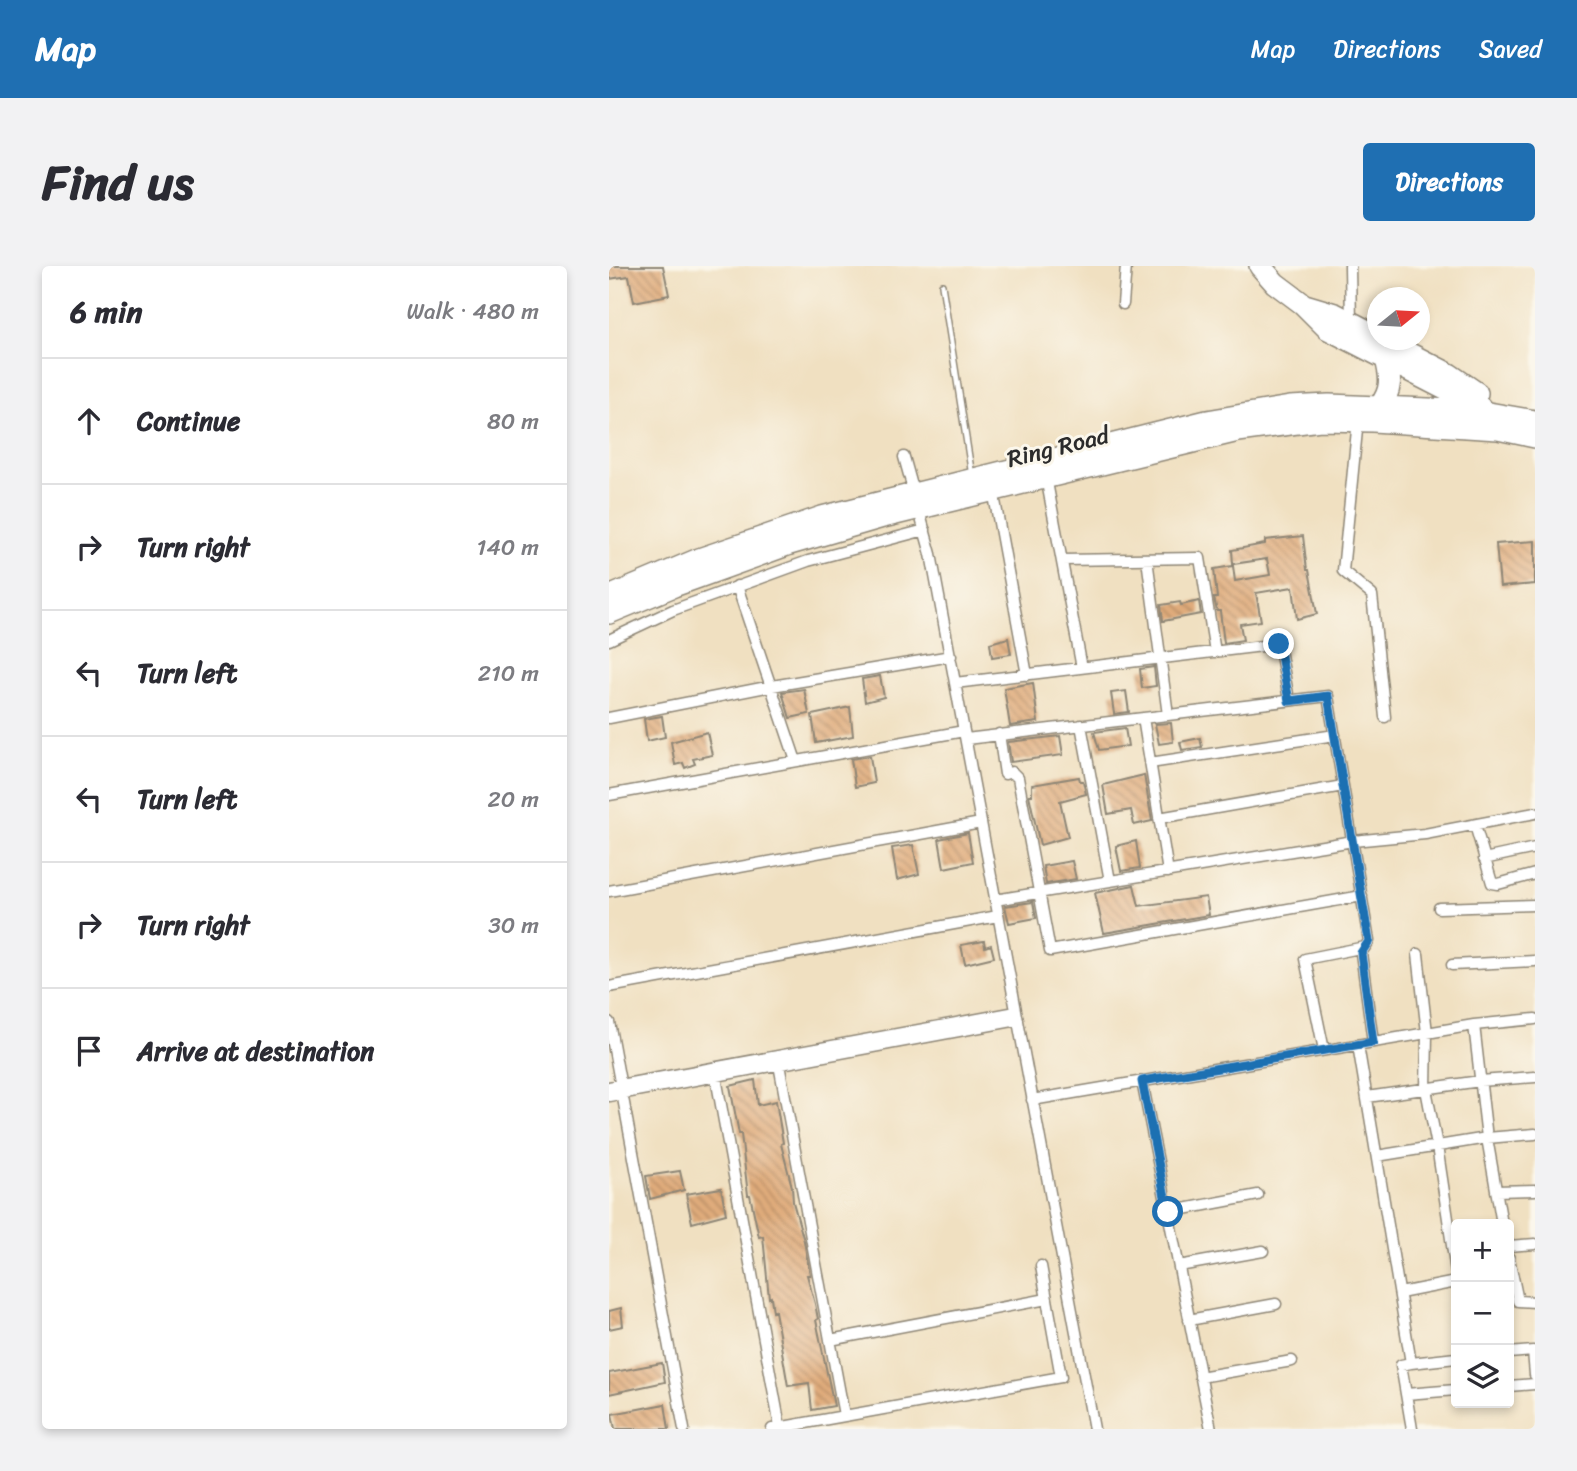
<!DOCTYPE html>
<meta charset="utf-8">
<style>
body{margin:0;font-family:Sriracha,sans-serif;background:#f2f2f3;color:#2b2b33}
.controls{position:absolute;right:21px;bottom:21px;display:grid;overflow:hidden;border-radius:7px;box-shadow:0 4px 10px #0003}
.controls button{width:63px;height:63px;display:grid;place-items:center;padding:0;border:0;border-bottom:2px solid #e1e1e2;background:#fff;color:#2b2b33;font:35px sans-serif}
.compass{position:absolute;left:758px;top:21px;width:63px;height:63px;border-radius:50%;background:#fff;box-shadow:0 4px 10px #0003;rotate:72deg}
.stop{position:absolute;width:21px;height:21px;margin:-16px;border:5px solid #1f6fb2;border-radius:50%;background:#fff}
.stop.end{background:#1f6fb2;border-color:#fff;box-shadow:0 2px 7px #0008}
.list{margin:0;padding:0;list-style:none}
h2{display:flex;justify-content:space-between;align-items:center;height:91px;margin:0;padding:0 28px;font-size:30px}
h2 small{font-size:23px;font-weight:400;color:#7c7c81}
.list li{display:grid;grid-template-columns:46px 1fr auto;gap:21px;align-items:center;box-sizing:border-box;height:126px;padding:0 28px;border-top:2px solid #e1e1e2}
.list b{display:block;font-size:26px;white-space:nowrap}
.list em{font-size:23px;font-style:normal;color:#7c7c81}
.icon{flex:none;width:38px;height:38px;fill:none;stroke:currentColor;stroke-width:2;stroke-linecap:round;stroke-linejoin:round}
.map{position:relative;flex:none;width:926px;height:1163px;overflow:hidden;border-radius:7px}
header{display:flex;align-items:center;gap:42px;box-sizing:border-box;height:98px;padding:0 35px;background:#1f6fb2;color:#fff}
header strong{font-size:33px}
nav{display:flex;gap:38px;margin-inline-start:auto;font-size:24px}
.intro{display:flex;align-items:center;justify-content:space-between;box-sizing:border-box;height:168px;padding:0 42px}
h1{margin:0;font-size:49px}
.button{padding:18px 32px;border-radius:7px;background:#1f6fb2;color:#fff;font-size:24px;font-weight:700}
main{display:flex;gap:42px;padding:0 42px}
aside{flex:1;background:#fff;border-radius:7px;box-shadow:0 4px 10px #0003}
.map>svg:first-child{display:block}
</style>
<header>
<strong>Map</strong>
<nav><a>Map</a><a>Directions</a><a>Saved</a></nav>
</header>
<div class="intro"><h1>Find us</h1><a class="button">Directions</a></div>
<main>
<aside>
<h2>6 min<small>Walk · 480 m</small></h2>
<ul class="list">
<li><svg class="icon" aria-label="ahead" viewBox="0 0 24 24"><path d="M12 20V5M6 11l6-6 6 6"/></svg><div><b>Continue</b></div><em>80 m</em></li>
<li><svg class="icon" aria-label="right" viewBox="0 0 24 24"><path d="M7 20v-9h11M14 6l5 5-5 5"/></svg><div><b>Turn right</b></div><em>140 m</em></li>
<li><svg class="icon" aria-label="left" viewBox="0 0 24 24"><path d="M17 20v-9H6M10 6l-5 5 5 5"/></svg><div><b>Turn left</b></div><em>210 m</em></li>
<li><svg class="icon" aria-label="left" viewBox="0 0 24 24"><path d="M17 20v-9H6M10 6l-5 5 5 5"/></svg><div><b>Turn left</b></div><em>20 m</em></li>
<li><svg class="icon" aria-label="right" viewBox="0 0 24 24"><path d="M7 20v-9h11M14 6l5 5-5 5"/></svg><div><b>Turn right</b></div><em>30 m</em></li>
<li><svg class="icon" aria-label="arrive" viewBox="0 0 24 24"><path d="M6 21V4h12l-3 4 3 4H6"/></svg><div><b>Arrive at destination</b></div></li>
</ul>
</aside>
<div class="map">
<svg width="926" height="1163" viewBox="0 0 926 1163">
<defs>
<pattern id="building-back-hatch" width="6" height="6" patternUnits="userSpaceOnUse" patternTransform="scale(1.75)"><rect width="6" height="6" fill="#e0ac7b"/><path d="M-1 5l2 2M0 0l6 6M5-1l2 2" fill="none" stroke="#b68c65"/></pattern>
</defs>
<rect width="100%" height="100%" fill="#fbf7ec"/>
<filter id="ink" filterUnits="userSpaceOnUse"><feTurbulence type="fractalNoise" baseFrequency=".0143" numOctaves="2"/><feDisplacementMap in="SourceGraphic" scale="14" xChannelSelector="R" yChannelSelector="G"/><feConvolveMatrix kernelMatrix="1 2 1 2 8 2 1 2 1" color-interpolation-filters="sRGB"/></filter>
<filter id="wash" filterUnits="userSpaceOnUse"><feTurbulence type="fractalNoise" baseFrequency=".00686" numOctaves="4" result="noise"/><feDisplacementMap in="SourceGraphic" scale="28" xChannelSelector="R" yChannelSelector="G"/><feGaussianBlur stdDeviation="1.57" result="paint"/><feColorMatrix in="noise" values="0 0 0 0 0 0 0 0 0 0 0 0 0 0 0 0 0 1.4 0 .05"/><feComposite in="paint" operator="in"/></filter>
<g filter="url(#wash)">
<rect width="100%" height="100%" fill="#f0e0c1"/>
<g id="blocks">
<path fill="url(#building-back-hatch)" d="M0,0H54L60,29L25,36L20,10L0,13Z
M694,270L698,304H700L708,348L688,353L684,321L647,327L652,355L631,358L634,374L615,377L611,345H608L605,332H608L605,303L624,300L626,315L661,309L658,293L624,298L623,284L656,278V274Z
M926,275V318L891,321L887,278Z
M590,335L592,348L554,355L552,339L571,336L572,339Z
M399,372L402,388L383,391L381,377Z
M545,401L547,420L533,422L531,403Z
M271,410L275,431L256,436L253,413Z
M424,417L429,456L401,460L395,422Z
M195,423L200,448L181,452L173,426Z
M517,425L520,446L505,448L502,427Z
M241,441L244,470L207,477L203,449Z
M53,450L56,471L38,475L35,453Z
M562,457L564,476L550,478L546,458Z
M516,462L519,480L490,484L485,466Z
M98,466L103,489L84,493L86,498L76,502L74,497L66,499L62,476Z
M451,470L454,489L402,496L399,476Z
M591,472L593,481L573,484L571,476Z
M261,490L265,517L246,521L242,493Z
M535,509L543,555L525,559L522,544L499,548L494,519Z
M470,511L471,515H474L477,528L451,535L459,571L431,579L420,529H423V519Z
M359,567L364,596L335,602L330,573Z
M527,575L531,602L512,605L507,580Z
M304,579L310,608L288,614L283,582Z
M463,595L467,613L437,618L434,600Z
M525,619L530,640L597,631L600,649L495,667L486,627Z
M424,636L427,652L400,657L396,640Z
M375,675L376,681L382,679L385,691L356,698L352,679Z
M146,814L149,839L167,835L174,877L172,878L183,921L184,936L195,975L201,1009H198L206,1038L209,1053L207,1054L225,1140L203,1144L200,1117L179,1120L166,1045L164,1046L162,1031L160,1032L154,970L150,971L141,929H139L132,868H130L121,820Z
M71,905L75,924L41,933L37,910Z
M112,922L117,948L83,957L77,928Z
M12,1042L14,1060L0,1063V1045Z
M53,1097L56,1116L0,1128V1107Z
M56,1138L60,1163H6L3,1148Z"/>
</g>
</g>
<g filter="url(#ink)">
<use href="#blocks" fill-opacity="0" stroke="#8e8676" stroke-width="2"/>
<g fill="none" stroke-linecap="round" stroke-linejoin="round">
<g stroke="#8e8676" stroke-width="8">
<path id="lane" d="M333,19L363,210"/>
</g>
<g stroke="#8e8676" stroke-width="13">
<path id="street" d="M741,0L742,57
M514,38L517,0
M749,154L734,305L763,329L776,451
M295,191L322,288L485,1163
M437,211L473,402
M384,224L418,409
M538,293L559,449
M453,294L591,292L606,386
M128,320L187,495
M0,374L64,344L199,295L316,264
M346,417L670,378L680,434
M0,452L163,420L342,390
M534,452L559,606
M472,459L501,615
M390,468L396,508L403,506L409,512L441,685L753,630
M357,473L719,430L760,675L752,687L764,776
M541,497L726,469
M0,529L355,465
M550,552L734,520
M866,559L883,617L889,618L926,608
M875,593L926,582
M0,625L372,557
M386,634L744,575L816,568L926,547
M830,642L926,639
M809,688L818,767L817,823L828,880L847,1006
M843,699L926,695
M0,721L389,650
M0,756L75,1163
M865,759L926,753
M749,779L802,1097L792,1099L803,1163
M715,784L696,693L756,681
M169,793L235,1149
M106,806L171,1161
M533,815L602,1163
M0,821L407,746
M0,830L409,754
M758,831L871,815L926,811
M423,834L865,759L878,872L926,868
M768,890L878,872L893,958
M887,925L926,924
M559,946L649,929
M900,980L926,978
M900,992L909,1035L926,1036
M570,1000L654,985
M791,1027L847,1016
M580,1054L667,1038
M221,1074L438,1033
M900,1087L924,1085L926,1109
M802,1097L847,1092
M591,1111L683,1095
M900,1120L926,1118
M797,1128L847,1124
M163,1163L452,1111L432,1000"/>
</g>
<g stroke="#8e8676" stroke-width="24">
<path id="highway" d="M651,0L666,17L694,38L719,63L871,141
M696,39L726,48L768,70
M774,74L840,108L868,127
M771,140C783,124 782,112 777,93
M0,331L90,293L213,251L598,155L681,141L720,139L868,145L926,155
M0,347L65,320L181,278L274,251L629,165L711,154L764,155L889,163L926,171"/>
</g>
<use href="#lane" stroke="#fff" stroke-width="5"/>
<use href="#street" stroke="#fff" stroke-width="10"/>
<use href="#highway" stroke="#fff" stroke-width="21"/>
</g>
</g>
<g fill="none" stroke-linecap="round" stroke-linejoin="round" filter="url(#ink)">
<path stroke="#1f6fb2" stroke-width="9" d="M559,946L533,815L764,776L752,687L760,675L719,430L680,435L670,378"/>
</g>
<g text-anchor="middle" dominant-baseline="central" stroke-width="6" stroke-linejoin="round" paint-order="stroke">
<g font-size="24" fill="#2b2b2b" stroke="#fbf7ec">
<text transform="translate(449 181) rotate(-14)">Ring Road</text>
</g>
</g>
</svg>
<div class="controls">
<button>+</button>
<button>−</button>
<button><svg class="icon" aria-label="layers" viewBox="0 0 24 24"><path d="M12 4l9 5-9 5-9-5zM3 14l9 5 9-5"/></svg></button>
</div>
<svg class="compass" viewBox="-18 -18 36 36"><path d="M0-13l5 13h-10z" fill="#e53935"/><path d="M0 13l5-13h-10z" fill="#7c7c81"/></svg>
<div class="stop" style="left:559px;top:946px"></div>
<div class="stop end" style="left:670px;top:378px"></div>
</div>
</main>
